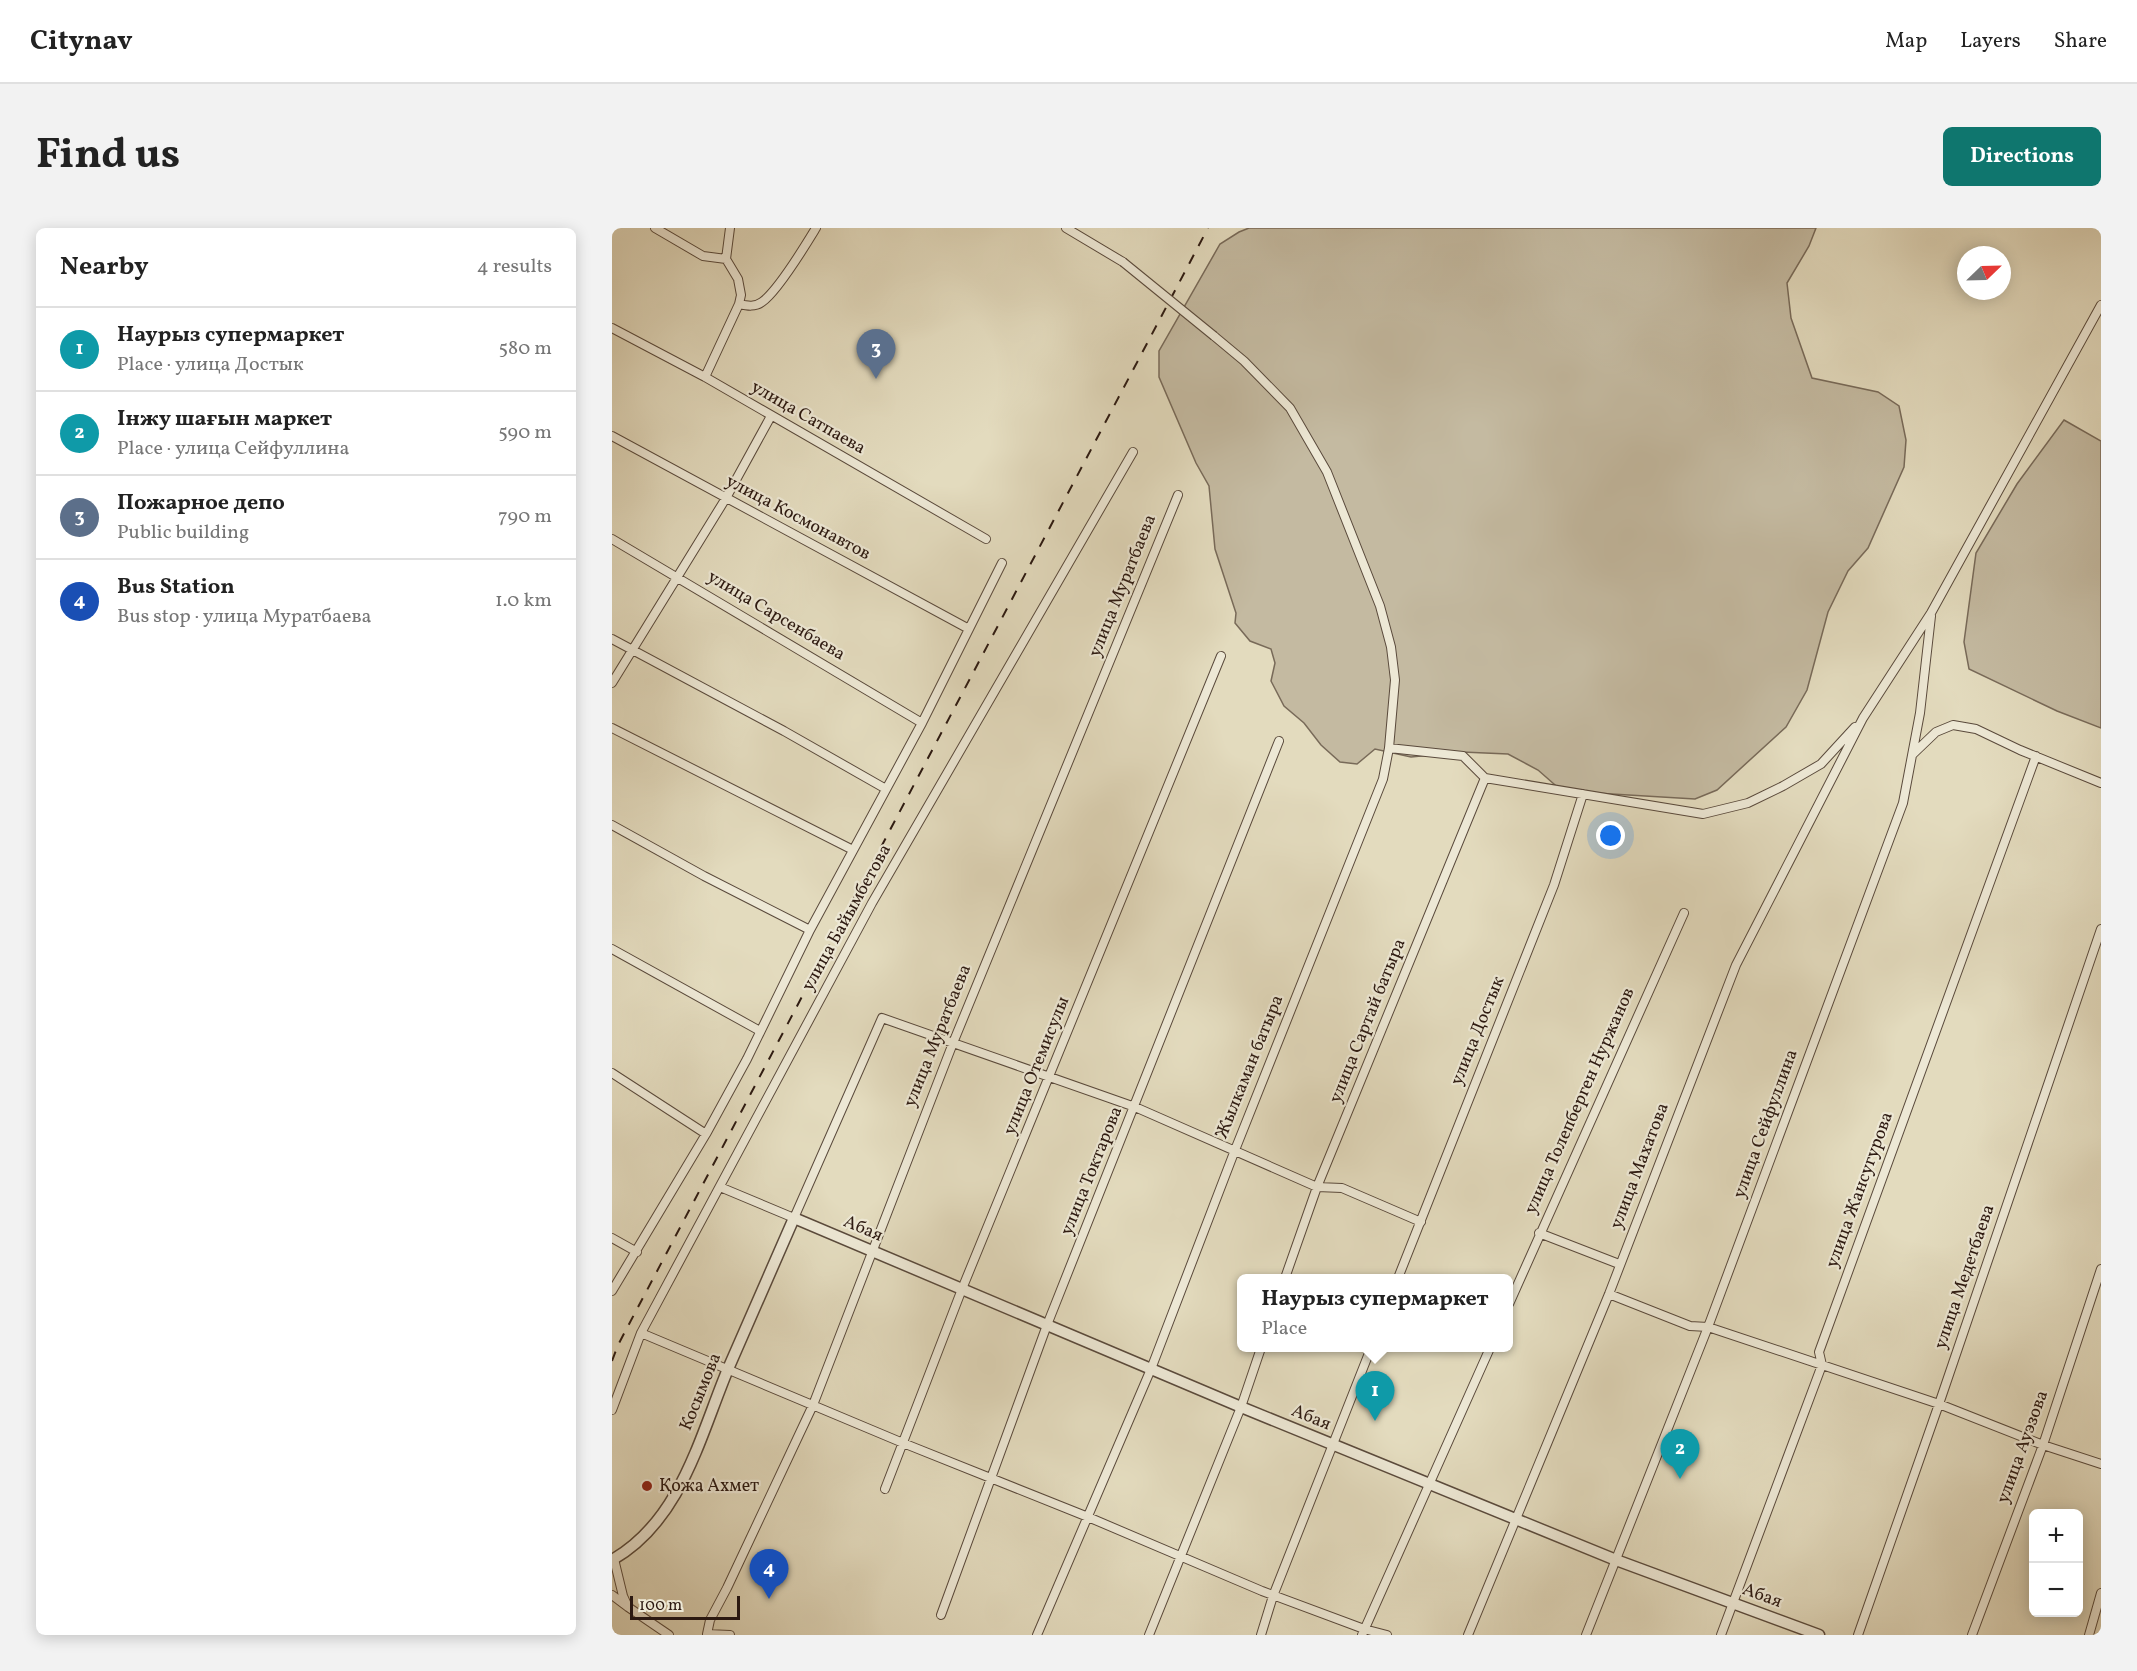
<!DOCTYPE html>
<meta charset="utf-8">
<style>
body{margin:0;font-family:Vollkorn,serif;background:#f2f2f2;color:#222}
.controls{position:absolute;right:18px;bottom:18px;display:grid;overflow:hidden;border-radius:9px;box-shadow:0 3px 15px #0003}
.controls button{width:54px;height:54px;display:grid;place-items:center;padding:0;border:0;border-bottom:2px solid #e0e0e0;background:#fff;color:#222;font:30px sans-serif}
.compass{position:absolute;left:1345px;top:18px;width:54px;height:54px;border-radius:50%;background:#fff;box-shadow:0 3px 15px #0003;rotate:67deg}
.scale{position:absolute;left:18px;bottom:15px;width:110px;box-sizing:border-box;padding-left:6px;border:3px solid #2c1911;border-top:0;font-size:16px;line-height:21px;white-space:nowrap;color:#2c1911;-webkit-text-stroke:4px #ede8d5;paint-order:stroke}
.you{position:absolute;left:999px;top:608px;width:21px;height:21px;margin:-15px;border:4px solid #fff;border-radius:50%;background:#1a73e8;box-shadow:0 0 0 9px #1a73e833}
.badge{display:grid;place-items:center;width:39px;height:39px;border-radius:50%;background:#0f766e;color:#fff;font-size:20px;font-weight:700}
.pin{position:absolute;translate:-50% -50px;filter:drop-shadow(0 2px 3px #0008)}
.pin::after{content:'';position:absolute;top:32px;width:21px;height:18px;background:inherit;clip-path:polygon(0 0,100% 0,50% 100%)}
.popup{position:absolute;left:625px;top:1046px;width:276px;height:78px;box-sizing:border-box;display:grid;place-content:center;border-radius:9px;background:#fff;filter:drop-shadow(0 2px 4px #0005);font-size:20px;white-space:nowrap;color:#767676}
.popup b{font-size:22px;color:#222}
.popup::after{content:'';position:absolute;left:50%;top:100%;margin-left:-12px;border:12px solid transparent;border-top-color:#fff}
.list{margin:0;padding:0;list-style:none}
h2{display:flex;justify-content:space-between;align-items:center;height:78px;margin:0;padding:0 24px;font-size:26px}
h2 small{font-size:20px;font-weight:400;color:#767676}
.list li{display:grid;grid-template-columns:39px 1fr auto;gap:18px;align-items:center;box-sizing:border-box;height:84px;padding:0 24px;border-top:2px solid #e0e0e0}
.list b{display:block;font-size:22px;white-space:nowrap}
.list p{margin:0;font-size:20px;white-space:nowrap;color:#767676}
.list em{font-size:20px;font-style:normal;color:#767676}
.map{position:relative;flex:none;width:1489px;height:1407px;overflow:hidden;border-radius:9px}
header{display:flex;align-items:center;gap:36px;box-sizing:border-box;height:84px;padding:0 30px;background:#fff;border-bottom:2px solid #e0e0e0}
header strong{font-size:28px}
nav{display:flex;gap:33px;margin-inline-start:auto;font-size:21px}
.intro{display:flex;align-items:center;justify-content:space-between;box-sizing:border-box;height:144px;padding:0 36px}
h1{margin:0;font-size:42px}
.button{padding:15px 27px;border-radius:9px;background:#0f766e;color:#fff;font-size:21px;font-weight:700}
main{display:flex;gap:36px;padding:0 36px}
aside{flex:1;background:#fff;border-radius:9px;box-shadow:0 3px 15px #0003}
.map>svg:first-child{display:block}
</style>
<header>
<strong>Citynav</strong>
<nav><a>Map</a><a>Layers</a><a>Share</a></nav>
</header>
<div class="intro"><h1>Find us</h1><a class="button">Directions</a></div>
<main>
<aside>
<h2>Nearby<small>4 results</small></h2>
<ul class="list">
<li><span class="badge" style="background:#0f9aa8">1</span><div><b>Наурыз супермаркет</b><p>Place · улица Достык</p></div><em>580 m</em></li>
<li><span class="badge" style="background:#0f9aa8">2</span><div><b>Інжу шағын маркет</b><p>Place · улица Сейфуллина</p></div><em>590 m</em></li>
<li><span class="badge" style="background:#5c6f8a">3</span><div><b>Пожарное депо</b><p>Public building</p></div><em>790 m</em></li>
<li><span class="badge" style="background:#1a4fb4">4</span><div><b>Bus Station</b><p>Bus stop · улица Муратбаева</p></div><em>1.0 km</em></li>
</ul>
</aside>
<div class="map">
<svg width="1489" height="1407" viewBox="0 0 1489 1407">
<rect width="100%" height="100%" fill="#e3dbbe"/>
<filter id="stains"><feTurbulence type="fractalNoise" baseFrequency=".00333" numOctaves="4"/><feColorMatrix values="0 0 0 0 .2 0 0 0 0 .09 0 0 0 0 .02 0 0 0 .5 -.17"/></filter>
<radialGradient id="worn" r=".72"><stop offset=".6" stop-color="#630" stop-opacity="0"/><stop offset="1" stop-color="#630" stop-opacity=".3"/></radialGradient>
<path fill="#c4baa1" stroke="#786a59" stroke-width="1.5" d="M637,0H1204L1197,18L1175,55L1179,90L1200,150L1266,164L1287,178L1294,212L1292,239L1256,320L1236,343L1216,384L1195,462L1174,499L1105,562L1083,571L950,563L926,542L896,526L850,524L799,529L763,521L745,536L728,534L709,517L692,495L672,478L659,453L663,435L659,421L638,413L623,395L624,385L603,321L597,258L584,235L547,149V123L608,16L627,4Z
M1452,192L1489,213V500L1445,483L1357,441L1352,414L1364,325L1405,256Z"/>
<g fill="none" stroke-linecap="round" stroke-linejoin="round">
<g stroke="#5a4a3c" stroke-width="10">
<path id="minor" d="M43,0L91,28L114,31
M454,0L511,34
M127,76C136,78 143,79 150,74C166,63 193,18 204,0
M0,100L93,149L374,311
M602,108L632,133L678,180L715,244L768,378L779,419L783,452L777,520
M93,149L127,76L129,67L126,51L114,31L118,0
M0,208L357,401
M0,311L310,495
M0,411L172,503L274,561
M0,455L114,270L159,188
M0,500L241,622
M1301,526L1324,504L1341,497L1364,501L1408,522L1489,555
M0,597L92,648L198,702
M0,721L148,803
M0,845L94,906
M108,959L182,990L270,790L523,879L705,959L730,960L809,994
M927,1005L1007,1036
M0,1010L25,1024
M673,1050L705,959L873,550
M786,1050L942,657L971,566
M0,1063L94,906L135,831L198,702L310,495L390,335
M997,1066L1078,1098L1096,1099L1327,1176L1431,1217L1489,1236
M897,1076L1072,685
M29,1105L291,1215L476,1289L650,1363L752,1401L775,1407
M0,1182L29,1105L260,675L521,224
M273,1261L350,1061L609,428
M2,1331L11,1368L16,1379L57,1407
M0,1367L16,1379
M329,1387L435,1097L667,513
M118,1407L95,1406L98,1392L115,1360L201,1177L341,815L566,267
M425,1407L539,1141L623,922L771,551L777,520L851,528L873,550L1091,586L1136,575L1171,558L1209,536L1243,499
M537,1407L629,1179L649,1120
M649,1407L661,1368L759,1120
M750,1407L878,1120
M856,1407L997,1066L1124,737L1251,490L1319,385L1489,77
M974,1407L1096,1099L1291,575L1308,485L1319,388
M1109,1407L1210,1137L1207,1124L1424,528
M1246,1407L1327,1176L1489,701
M1360,1407L1431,1217L1489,1041
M1477,1407L1489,1365"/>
</g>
<g stroke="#5a4a3c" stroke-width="13">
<path id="tertiary" d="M0,1332C69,1293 88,1208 116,1141C138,1090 160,1040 182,990L629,1179L1004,1332L1207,1407"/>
</g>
<use href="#minor" stroke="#ede8d5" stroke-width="8"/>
<use href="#tertiary" stroke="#ede8d5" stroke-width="10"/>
<path stroke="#2c1911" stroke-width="2" stroke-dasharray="10 10" stroke-linecap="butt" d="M0,1133L6,1117L596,0"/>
<g stroke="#5a4a3c" stroke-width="10" stroke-linecap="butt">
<path id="minor-bridge" d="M511,34L602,108"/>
</g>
<use href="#minor-bridge" stroke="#ede8d5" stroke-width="8"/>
</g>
<circle fill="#8f2418" stroke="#ede8d5" stroke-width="2" cx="35" cy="1258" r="6"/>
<g text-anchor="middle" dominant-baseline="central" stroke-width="4.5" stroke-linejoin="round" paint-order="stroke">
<g font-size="18" fill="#2c1911" stroke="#ede8d5">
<text transform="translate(196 190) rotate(30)">улица Сатпаева</text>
<text transform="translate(186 290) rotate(28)">улица Космонавтов</text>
<text transform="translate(511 358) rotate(-68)">улица Муратбаева</text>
<text transform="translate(164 388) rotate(31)">улица Сарсенбаева</text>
<text transform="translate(235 690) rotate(-61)">улица Байымбетова</text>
<text transform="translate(756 793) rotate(-68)">улица Сартай батыра</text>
<text transform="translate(866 803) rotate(-68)">улица Достык</text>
<text transform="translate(326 808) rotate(-68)">улица Муратбаева</text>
<text transform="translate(425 838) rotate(-68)">улица Отемисулы</text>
<text transform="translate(638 839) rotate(-68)">Жылкаман батыра</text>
<text transform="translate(968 873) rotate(-66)">улица Толепберген Нуржанов</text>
<text transform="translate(1154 896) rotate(-70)">улица Сейфуллина</text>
<text transform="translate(1028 938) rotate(-69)">улица Махатова</text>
<text transform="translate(480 943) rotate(-68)">улица Токтарова</text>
<text transform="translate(1248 962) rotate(-70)">улица Жансугурова</text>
<text transform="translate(251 1001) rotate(23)">Абая</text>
<text transform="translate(1353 1049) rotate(-71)">улица Медетбаева</text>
<text transform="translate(89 1164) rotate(-68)">Косымова</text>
<text transform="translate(699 1190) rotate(22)">Абая</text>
<text transform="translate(1411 1219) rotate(-70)">улица Ауэзова</text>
<text transform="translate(1150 1368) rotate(20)">Абая</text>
</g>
<g font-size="18" fill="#2c1911" stroke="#ede8d5" text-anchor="start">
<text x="47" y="1258">Қожа Ахмет</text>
</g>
</g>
<rect width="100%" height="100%" filter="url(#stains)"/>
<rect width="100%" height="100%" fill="url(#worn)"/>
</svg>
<div class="controls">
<button>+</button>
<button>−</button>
</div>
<svg class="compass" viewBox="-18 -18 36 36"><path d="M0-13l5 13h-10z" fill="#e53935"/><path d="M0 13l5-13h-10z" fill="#767676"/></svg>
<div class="scale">100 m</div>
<div class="you"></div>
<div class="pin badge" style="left:763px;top:1193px;background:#0f9aa8">1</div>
<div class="popup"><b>Наурыз супермаркет</b>Place</div>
<div class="pin badge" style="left:1068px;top:1251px;background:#0f9aa8">2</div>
<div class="pin badge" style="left:264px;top:151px;background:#5c6f8a">3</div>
<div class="pin badge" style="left:157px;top:1371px;background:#1a4fb4">4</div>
</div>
</main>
